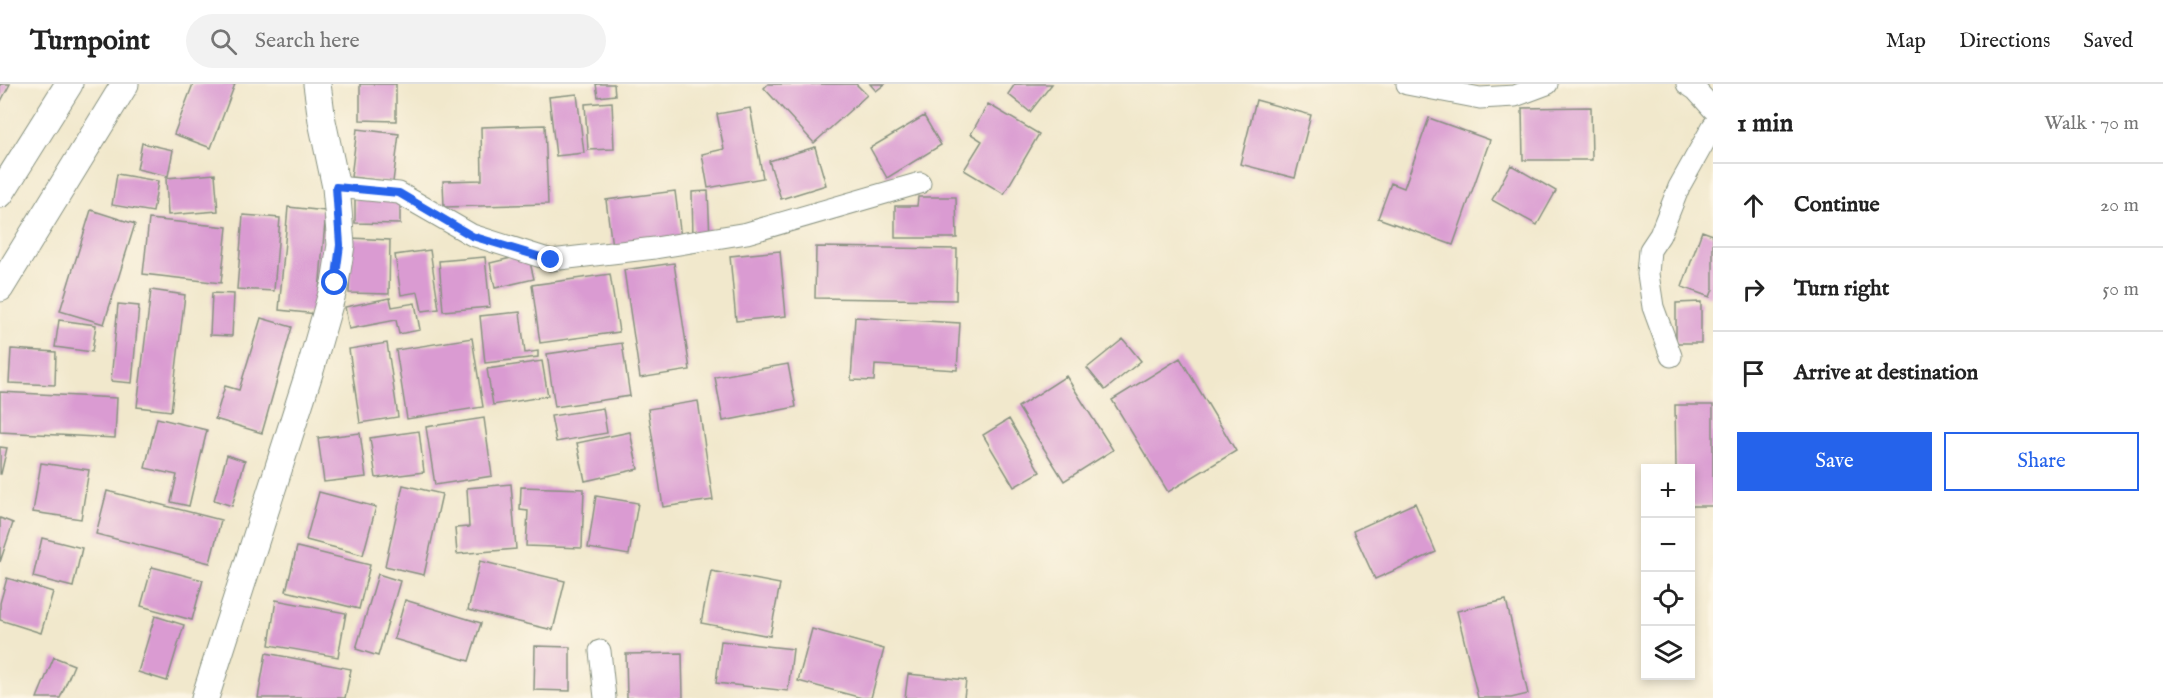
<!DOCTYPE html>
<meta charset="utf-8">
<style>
body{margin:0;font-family:"IM FELL English",serif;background:#f2f2f2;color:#222}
.controls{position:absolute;right:18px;bottom:18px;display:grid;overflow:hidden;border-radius:0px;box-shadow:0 3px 9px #0003}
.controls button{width:54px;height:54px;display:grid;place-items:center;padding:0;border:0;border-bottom:2px solid #e0e0e0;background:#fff;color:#222;font:30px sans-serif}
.stop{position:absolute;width:18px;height:18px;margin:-14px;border:4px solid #2563eb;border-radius:50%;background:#fff}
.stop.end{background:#2563eb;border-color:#fff;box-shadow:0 2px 6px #0008}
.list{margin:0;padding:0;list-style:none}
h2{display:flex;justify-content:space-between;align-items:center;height:78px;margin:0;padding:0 24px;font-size:26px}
h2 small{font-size:20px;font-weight:400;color:#767676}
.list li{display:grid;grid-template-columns:39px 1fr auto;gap:18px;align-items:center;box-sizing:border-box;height:84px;padding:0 24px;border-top:2px solid #e0e0e0}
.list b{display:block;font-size:22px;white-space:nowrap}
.list em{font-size:20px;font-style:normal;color:#767676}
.actions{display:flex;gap:12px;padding:18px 24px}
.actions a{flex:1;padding:14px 0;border:2px solid #2563eb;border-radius:0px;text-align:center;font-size:21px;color:#2563eb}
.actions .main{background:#2563eb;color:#fff}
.icon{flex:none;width:33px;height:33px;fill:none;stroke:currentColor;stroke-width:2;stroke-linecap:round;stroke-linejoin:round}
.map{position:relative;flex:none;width:1713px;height:614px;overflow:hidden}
header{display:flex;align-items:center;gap:36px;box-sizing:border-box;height:84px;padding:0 30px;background:#fff;border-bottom:2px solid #e0e0e0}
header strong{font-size:28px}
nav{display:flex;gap:33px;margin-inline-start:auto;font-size:21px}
.search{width:420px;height:54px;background:#f2f2f2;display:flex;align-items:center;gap:15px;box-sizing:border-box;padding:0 21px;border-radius:33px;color:#767676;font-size:22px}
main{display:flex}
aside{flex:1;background:#fff}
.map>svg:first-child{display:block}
</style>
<header>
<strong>Turnpoint</strong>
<div class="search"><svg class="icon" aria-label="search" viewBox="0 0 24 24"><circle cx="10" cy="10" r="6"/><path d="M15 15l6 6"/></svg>Search here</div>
<nav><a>Map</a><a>Directions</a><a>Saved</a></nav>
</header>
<main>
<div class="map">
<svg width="1713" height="614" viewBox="0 0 1713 614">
<rect width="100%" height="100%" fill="#fcf5e5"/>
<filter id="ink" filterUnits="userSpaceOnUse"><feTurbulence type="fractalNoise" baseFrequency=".0167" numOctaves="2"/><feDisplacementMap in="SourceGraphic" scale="12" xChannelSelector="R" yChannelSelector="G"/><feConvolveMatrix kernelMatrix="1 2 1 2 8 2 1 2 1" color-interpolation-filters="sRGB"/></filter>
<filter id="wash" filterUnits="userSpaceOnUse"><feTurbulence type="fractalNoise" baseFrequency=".008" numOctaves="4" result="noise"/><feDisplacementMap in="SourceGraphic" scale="24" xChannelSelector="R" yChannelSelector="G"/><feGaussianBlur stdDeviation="1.35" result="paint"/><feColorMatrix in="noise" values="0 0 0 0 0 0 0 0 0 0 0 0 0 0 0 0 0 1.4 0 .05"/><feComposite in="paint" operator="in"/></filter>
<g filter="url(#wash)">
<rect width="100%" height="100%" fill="#f1e8cc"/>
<g id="blocks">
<path fill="#da9bd2" d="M0,0H10L0,19Z
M193,0H235L211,64L174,50Z
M360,0H396V37L360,36Z
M596,0H614L615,11L598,13Z
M768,0H856L867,11L814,59L764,4Z
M870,0H885L876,7Z
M1015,0H1052L1030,28L1008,10Z
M577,10L584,69L556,72L549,13Z
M1256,16L1311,31L1295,94L1240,80Z
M612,18L614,65L588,66L585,20Z
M988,20L1039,50L1004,110L964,86L982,57L971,50Z
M1591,23L1592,76H1523L1522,24Z
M750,24L763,94L708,104L702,70L724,65L717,30Z
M924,32L941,61L887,94L870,64Z
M1429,34L1490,56L1453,161L1378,134L1391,99L1404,104Z
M545,41L548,120L444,123L443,97L482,96L481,43Z
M357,45L399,50L393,98L351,93Z
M142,59L173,66L168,92L137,85Z
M815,63L826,101L781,115L769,77Z
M1511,81L1556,107L1537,141L1492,116Z
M117,90L158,97L153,128L112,121Z
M215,90L218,127L168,131L166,94Z
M675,107L681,154L612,163L606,116Z
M708,107L710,154L693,155L692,108Z
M918,113H956L957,154H895V122H917Z
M355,115L400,116V140L355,139Z
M288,123L326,127L317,230L279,226Z
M91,126L135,140L104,240L60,227Z
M243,131L280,134L274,207L237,205Z
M149,135L227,143L221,199L143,190Z
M1702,147L1713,151V205L1710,213L1682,203Z
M351,154L390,156L389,210L349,209Z
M816,163L957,165L956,216L815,214Z
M430,166L439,225L422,227L418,208L401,211L395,171Z
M780,167L786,232L736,237L730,172Z
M528,170L534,195L495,204L490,179Z
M485,173L490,223L443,227L439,177Z
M674,179L690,286L640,294L624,186Z
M610,190L619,248L540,259L532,201Z
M151,206L185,211L171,327L137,323Z
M212,209L234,210L232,252L210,251Z
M390,214L392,223L415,219L420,246L399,250L396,236L349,245L345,223Z
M1701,218V259H1676V219Z
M118,220L139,222L132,299L111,297Z
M520,228L525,269L538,267V273L485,279L480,232Z
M855,233L960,239L957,286L875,281L874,297L851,296Z
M261,234L292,243L262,349L215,335L225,302L239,306Z
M59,236L96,241L92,268L55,263Z
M472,254L483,323L407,335L396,266Z
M1123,255L1141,277L1105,306L1087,284Z
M387,259L398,333L360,339L349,265Z
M622,259L630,312L555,323L547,270Z
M11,265L56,268L55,301L9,299Z
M1180,274L1236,367L1168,408L1112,316Z
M542,277L548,312L493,321L487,285Z
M788,280L796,323L723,337L715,293Z
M1066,292L1113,366L1064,397L1018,323Z
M0,308L117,314L115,354L0,348Z
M698,317L713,416L663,423L648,325Z
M1675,321H1713V422H1690V384H1676Z
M603,324L607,349L556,358L551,332Z
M157,334L207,346L189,422L171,418L177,391L145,384Z
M484,334L492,392L435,401L426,343Z
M1009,335L1040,388L1014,403L983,351Z
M419,347L424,388L376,394L370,354Z
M630,348L638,385L585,397L577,359Z
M360,349L366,393L324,398L318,354Z
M0,363L7,364L1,390H0Z
M227,371L245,377L232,422L214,416Z
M41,379L89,386L81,435L33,428Z
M511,400L516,465L457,470L455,444L469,443L467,404Z
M403,401L442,410L424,491L385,482Z
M521,403L584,405L582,464L526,462L528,427L520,426Z
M107,407L221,436L210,479L96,450Z
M319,408L376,423L363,471L306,456Z
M596,412L638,419L629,471L588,464Z
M1415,419L1436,468L1375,495L1353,447Z
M0,434L13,439L0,478Z
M42,454L82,464L73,503L33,493Z
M297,463L370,481L359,525L286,507Z
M480,477L565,497L553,546L468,526Z
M152,483L203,496L192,536L141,522Z
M711,487L780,500L770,552L701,539Z
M378,490L400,497L378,572L356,565Z
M7,494L53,508L41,549L0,536V519Z
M276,516L346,529L338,573L269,561Z
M405,516L481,539L469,577L394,555Z
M1506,516L1528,610L1511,614H1478L1457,527Z
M155,532L184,541L167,597L138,588Z
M812,545L884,565L871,614H862L798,597Z
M721,557L793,565L788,607L716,599Z
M535,562L570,563V607L534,606Z
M266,569L351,585L345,614H258Z
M682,569L683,614H627L626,570Z
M54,573L74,581L60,614H37Z
M908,590L966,596L964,614H905Z"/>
</g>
</g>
<g filter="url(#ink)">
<use href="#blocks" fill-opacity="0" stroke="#889280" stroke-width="1.5"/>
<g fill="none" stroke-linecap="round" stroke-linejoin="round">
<g stroke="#889280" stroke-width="23">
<path id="minor" d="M1407,0L1480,14L1515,12L1547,0
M1687,0L1696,6L1713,25
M336,103L399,109L472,151L551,176L655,164L747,149L920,99
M1671,272L1653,223L1648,190L1650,166L1660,151L1679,103L1713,42
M600,567L605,614"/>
</g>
<g stroke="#889280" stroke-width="29">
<path id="tertiary" d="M0,110L69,0
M0,204L125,0
M205,614L311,283L335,199L341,161L336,103L322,37L317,0"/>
</g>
<use href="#minor" stroke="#fff" stroke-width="21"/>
<use href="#tertiary" stroke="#fff" stroke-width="27"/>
</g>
</g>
<g fill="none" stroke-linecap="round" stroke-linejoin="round" filter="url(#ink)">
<path stroke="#2563eb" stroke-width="8" d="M335,199L340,161L336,103L399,109L472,152L551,176"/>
</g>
</svg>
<div class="controls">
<button>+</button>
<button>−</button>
<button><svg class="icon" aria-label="locate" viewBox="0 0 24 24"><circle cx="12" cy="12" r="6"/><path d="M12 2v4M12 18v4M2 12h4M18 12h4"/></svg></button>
<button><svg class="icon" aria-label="layers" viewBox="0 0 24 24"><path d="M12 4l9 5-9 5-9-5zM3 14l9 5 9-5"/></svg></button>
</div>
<div class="stop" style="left:335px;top:199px"></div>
<div class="stop end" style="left:551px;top:176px"></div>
</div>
<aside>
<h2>1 min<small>Walk · 70 m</small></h2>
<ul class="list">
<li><svg class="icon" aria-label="ahead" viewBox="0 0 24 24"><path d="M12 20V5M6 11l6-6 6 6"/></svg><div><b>Continue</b></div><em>20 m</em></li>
<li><svg class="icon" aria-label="right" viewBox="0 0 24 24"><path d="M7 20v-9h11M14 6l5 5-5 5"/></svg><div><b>Turn right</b></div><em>50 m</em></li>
<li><svg class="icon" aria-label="arrive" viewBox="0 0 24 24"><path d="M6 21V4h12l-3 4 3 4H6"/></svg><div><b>Arrive at destination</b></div></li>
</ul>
<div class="actions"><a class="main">Save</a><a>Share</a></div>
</aside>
</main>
